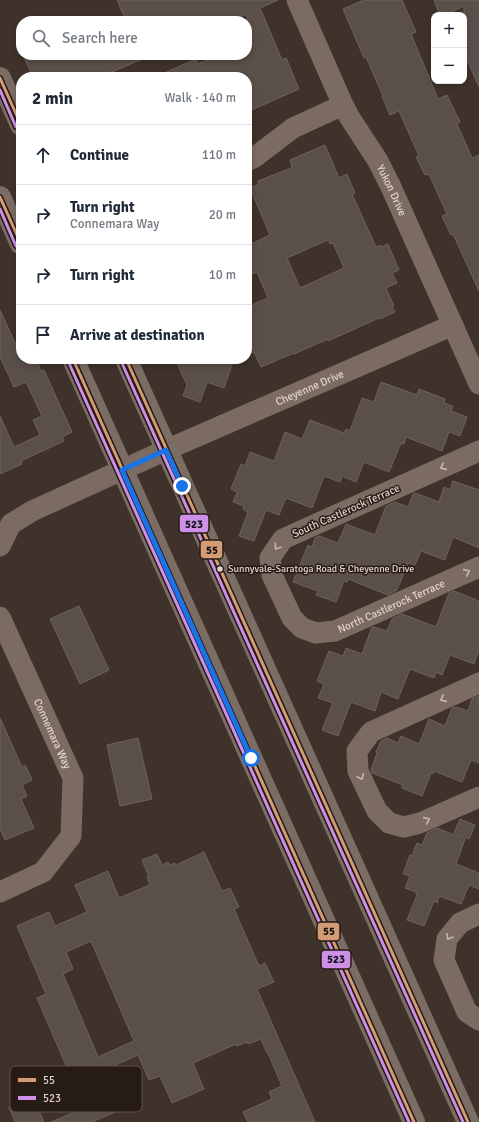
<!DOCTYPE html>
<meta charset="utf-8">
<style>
body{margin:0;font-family:Signika,sans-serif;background:#f6f6f7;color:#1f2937}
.controls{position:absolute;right:12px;top:12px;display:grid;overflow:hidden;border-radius:8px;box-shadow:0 2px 6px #0003}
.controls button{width:36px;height:36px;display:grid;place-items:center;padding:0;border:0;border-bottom:1px solid #e0e1e3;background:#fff;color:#1f2937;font:20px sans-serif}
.stop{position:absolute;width:12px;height:12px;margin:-9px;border:3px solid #1a73e8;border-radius:50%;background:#fff}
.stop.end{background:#1a73e8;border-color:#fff;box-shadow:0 1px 4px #0008}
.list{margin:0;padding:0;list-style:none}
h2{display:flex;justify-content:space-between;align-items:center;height:52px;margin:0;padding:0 16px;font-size:17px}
h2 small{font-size:13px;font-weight:400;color:#747a83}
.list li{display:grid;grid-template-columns:26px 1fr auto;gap:12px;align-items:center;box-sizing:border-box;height:60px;padding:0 16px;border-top:1px solid #e0e1e3}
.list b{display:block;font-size:15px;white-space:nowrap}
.list p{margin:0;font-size:13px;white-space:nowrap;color:#747a83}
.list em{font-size:13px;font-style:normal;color:#747a83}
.icon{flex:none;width:22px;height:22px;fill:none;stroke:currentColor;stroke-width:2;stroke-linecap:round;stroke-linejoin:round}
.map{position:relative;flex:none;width:479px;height:1122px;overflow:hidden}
.search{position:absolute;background:#fff;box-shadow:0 2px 6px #0003;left:16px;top:16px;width:236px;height:44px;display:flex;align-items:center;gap:10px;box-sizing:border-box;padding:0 14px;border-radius:16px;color:#747a83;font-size:15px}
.panel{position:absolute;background:#fff;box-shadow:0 2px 6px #0003;left:16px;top:72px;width:236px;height:292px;border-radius:16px}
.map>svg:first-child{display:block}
</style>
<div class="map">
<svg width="479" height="1122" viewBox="0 0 479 1122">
<rect width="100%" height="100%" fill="#3f322b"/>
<path fill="#5a4f49" stroke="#6d625c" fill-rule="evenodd" d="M117,0H278L260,8L282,60L286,58L299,89L247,112V77H155L196,59L198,64L219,55H247V14L231,21H126Z
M364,0H402L416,32L411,34L438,99L447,95L460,122L457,124L472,158L479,155V291L453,234L451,235L442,216L447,214L429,174L425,175L416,157L419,156L399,111L390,115L382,96H383L366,57L364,58L343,9Z
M434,0H479V87L464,53V6L445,15H440Z
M23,55H152L100,77H33Z
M325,145L339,178L347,174L355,193L352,194L376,247L380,245L381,247L388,244L399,270L392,273L397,283L386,288L394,306L392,307L395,312L380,319L379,318L328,341V339L294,354V353L261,367L254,352L247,355V307L268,298L257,272L247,276V246L270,235L250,188L259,184L258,181L291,168L292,166L290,160ZM328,240L330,244L333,243L344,268L300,288L287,258Z
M0,310L21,356V359H36L41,371L44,370L72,432L62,437L64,441L21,461L22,464L0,474V416L14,447L40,435L33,420L42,416L26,382L14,387L0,357Z
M175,359H234L224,388L207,382L200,402L183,396L187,385Z
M381,382L417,395L419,389L445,399L444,403L453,406L451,411L467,417L460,436L449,432L442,451L406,437L404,444L401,443L389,472L364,462L356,482L342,476L340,482L324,476L312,508L286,498L279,515L266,510L254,541L239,536L248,512L243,509L244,506L233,502L237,492L231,489L241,464L245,466L250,452L274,461L285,432L302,439L310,420L344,433L346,429L350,431L362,398L374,402Z
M453,481L479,490V548L453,537L445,560L421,551L415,565L408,563L397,590L388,595L348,579L347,582L344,581L336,602L316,595L318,591L293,582L308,545L312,547L315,538L319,536L338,543L346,524L375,535L386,506L395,502L408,507L413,494L415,493L439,502L444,487L450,490Z
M454,591L479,601V650L474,664L450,655L442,675L436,672L434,678L410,669L398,699L381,692L375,711L351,702L338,736L322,730L333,703L318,698L324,684L317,681L329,651L343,656L346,648L362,654L372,627H374L387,631L392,619L402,614L436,627L449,593Z
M79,606L109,670L80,684L50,619Z
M479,696V763L471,760L462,782L434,771L433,774L431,773L422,796L402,788L403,785L372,773L371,770L377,753L376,752L381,741L387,738L398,743L401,736L419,744L429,719L445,726L452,708L456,707L468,711L472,699Z
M0,718L22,767L25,765L32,780L22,785L27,796L21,799L34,828L5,840L0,829Z
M138,738L152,799L120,806L107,745Z
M460,819L475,825L469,839L454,833Z
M437,828L465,839L456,864L479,873V889L469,885L461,904L439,896L437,903L434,901L424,926L407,920L417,895L416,894V892L405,888L410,876L403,874L410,855L412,856L417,843L422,845L427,833Z
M204,852L222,891L230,888L239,907L234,909L259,966L265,963L274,982L257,989L315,1122H248L243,1112L272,1099L269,1092L282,1086L268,1053H267L261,1039L248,1044L247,1042L237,1046L236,1044L193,1063L204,1089L172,1103L160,1076L149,1080L138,1055L71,1085L65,1071L68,1070L37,998L46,994L17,926L49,912L55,926L87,912L75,885L108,871L119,898L150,885L147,877H149L142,860L157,854L162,865L168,862L170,865L175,863L176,865ZM91,941L134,1041L98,1057L63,974L73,969L66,952Z
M132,1088L138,1102L92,1122H51Z
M33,1097L44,1122H15L9,1107Z"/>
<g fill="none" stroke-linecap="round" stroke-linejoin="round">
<g stroke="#7b6b62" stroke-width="21">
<path id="s1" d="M297,0L343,105L350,118L378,161L391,187L479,384"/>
<path d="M247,161L255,157L293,128L343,105"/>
<path id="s2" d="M479,451L283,539L270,558L272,575L292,618L302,628L316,633L335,631L479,567"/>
<path id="s3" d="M0,546L11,524L32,511L166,450L453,325"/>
<path id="s4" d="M0,617L73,778L71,836L43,872L0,892"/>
<path d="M479,683L371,732L357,751L358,771L377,811L389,823L404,827L420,823L479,797"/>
<path d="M479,914L460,923L447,939L444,960L467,1012L479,1020"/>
</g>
<path stroke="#7b6d64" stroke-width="22" d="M0,78L21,125
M0,197L21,244
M73,359L414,1122
M126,359L468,1122"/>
<g stroke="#261b15" stroke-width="6">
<path id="bus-1" d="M0,78L21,125
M0,197L21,244
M73,359L414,1122
M126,359L468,1122"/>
</g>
<g stroke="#261b15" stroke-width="6">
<path id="bus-2" d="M0,90L16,127
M0,209L16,246
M68,361L409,1122
M121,361L463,1122"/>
</g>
<use href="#bus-1" stroke="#d39c74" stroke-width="3"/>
<use href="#bus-2" stroke="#ce8fe9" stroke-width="3"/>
</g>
<defs><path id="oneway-chevron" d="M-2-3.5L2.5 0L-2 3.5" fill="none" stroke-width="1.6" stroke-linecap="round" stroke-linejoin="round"/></defs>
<g stroke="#c7b8af">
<use href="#oneway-chevron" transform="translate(443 467) rotate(156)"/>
<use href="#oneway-chevron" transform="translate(277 547) rotate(124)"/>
<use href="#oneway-chevron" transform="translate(467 572) rotate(-24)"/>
<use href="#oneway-chevron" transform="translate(443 699) rotate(156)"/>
<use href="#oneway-chevron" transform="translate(361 777) rotate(66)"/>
<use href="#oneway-chevron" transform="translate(427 820) rotate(-24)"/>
<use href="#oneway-chevron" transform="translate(449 937) rotate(120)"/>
</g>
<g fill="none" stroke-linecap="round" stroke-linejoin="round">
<path stroke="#1a73e8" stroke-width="5" d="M182,486L166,450L122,470L251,758"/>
</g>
<circle fill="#e0d1c9" stroke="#261b15" stroke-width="1.5" cx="220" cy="569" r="3.5"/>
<g text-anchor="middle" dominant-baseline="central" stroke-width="3" stroke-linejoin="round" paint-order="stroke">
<g font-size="10" fill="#e0d1c9" stroke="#261b15" text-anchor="start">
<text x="228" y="569">Sunnyvale-Saratoga Road &amp; Cheyenne Drive</text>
</g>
<g font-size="11" fill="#e0d1c9" stroke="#261b15">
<text stroke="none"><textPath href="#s1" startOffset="213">Yukon Drive</textPath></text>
<text stroke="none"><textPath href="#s3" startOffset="353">Cheyenne Drive</textPath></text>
<text transform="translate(346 511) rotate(-24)">South Castlerock Terrace</text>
<text stroke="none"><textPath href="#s2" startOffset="412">North Castlerock Terrace</textPath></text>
<text stroke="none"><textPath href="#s4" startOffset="128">Connemara Way</textPath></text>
</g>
</g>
<rect x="10" y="1066" width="132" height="46" rx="6" fill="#261b15" stroke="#5e524b" stroke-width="1"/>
<rect x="18" y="1078" width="18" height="4" fill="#d39c74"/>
<rect x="18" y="1096" width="18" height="4" fill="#ce8fe9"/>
<g font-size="11" fill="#e0d1c9">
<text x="43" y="1084">55</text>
<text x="43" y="1102">523</text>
</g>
<g stroke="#261b15" stroke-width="1.5">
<rect x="179" y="514" width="30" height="19" rx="4" fill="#ce8fe9"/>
<rect x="200" y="540" width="23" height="19" rx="4" fill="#d39c74"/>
<rect x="317" y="922" width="23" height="19" rx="4" fill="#d39c74"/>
<rect x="321" y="950" width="30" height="19" rx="4" fill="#ce8fe9"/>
</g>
<g font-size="11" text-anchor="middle" font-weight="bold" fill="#111">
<text x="194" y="528">523</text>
<text x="212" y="554">55</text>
<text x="329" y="935">55</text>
<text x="336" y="963">523</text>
</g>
</svg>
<div class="controls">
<button>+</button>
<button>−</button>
</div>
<div class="stop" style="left:251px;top:758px"></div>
<div class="stop end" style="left:182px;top:486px"></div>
<div class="search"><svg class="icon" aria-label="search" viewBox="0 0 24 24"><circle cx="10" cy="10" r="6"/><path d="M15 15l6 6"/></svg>Search here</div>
<section class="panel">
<h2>2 min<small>Walk · 140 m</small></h2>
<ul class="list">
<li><svg class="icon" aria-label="ahead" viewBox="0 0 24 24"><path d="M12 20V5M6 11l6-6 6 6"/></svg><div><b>Continue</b></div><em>110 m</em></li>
<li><svg class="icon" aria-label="right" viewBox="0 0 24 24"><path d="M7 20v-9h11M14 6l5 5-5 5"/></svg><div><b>Turn right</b><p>Connemara Way</p></div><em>20 m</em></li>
<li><svg class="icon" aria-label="right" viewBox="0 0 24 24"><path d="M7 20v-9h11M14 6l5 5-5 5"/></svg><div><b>Turn right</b></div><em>10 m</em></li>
<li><svg class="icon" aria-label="arrive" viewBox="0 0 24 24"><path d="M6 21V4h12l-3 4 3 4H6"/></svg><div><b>Arrive at destination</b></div></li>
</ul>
</section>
</div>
